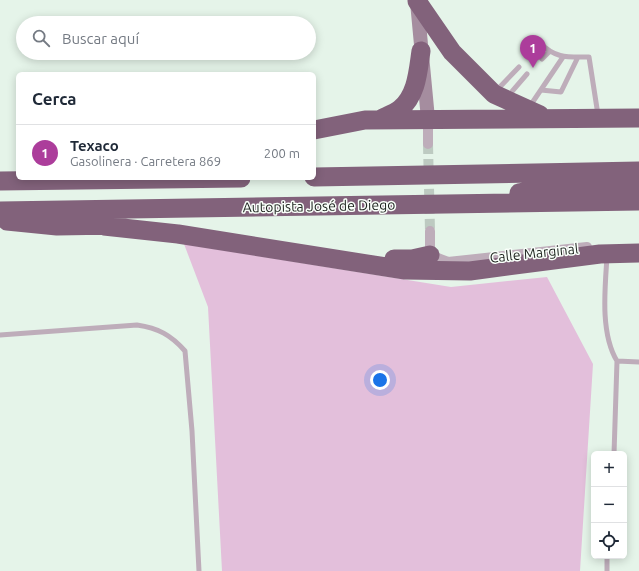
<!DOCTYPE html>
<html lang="es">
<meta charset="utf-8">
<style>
body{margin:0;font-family:Ubuntu,sans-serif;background:#f6f6f7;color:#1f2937}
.controls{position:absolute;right:12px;bottom:12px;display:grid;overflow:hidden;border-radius:6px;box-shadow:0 2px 10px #0003}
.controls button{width:36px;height:36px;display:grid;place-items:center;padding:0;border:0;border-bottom:1px solid #e0e1e3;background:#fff;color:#1f2937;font:20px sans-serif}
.you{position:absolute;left:380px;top:380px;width:14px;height:14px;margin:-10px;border:3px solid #fff;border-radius:50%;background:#1a73e8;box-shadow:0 0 0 6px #1a73e833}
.badge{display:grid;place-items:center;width:26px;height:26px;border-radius:50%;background:#ac3d9b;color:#fff;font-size:13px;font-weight:700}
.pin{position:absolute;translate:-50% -33px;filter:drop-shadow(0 1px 2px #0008)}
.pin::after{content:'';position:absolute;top:21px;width:14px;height:12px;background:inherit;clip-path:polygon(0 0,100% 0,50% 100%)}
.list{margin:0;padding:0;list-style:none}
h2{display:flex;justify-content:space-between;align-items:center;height:52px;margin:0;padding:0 16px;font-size:17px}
h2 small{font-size:13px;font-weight:400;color:#747a83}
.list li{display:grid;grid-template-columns:26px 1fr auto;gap:12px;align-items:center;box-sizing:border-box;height:56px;padding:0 16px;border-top:1px solid #e0e1e3}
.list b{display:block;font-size:15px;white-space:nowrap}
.list p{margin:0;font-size:13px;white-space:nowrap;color:#747a83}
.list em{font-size:13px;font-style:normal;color:#747a83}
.icon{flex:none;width:22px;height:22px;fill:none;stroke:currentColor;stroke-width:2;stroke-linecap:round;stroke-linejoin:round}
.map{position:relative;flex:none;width:639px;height:571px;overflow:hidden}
.search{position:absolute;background:#fff;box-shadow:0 2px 10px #0003;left:16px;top:16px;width:300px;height:44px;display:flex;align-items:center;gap:10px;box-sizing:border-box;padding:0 14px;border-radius:22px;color:#747a83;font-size:15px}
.panel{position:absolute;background:#fff;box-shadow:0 2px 10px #0003;left:16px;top:72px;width:300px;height:108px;border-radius:6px}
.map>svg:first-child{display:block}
</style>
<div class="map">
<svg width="639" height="571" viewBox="0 0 639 571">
<rect width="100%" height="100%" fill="#e5f4e9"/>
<path fill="#e3bfdb" d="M184,244L451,287L547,277L593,364L580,571H222L208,307Z"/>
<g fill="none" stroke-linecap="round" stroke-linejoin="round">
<path stroke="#bdcac1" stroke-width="10" stroke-dasharray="10 5" stroke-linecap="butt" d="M428,144L430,231"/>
<path stroke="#beadba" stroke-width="5" d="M533,51L540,43C556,59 568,57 589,57L598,115
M542,59L549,52
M541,90L561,92L578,57
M496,91L519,67
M508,96L527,74
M530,106L563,57
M607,257C605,288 600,333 617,361L639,362
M0,335L137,325C158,328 171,335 185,351L192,431L199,571
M614,454L617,361
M607,571V556"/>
<path stroke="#beadba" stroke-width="10" d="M428,119V144
M430,231V255L448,262L587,247"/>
<path stroke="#a58d9f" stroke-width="14" d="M417,2L428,119"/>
<path stroke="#82627b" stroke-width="19" d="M417,1L452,52L494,94L540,115
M381,119C387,116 395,113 400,109C417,95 418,71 421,51
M314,130L365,120L639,118
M314,177L639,171
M0,181L241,178
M519,193L550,188L639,186
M0,211L639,201
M7,221L57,226L116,225
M104,226L178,234L405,270L470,271L600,254L639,253
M394,259H412L430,255"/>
</g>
<g text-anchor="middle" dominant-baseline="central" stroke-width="3" stroke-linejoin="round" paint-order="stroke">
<g font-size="14" fill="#1e241f" stroke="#f9fffa">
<text transform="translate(319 206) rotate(-1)">Autopista José de Diego</text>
<text transform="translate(534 253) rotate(-6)">Calle Marginal</text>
</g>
</g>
</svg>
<div class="controls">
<button>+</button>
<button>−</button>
<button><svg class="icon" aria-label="locate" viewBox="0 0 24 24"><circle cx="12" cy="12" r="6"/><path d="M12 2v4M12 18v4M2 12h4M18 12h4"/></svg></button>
</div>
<div class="you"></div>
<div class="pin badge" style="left:533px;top:68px">1</div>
<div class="search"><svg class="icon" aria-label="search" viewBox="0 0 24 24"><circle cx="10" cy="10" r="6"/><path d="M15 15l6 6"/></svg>Buscar aquí</div>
<section class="panel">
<h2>Cerca<small></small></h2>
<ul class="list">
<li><span class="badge">1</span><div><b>Texaco</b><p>Gasolinera · Carretera 869</p></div><em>200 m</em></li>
</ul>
</section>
</div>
